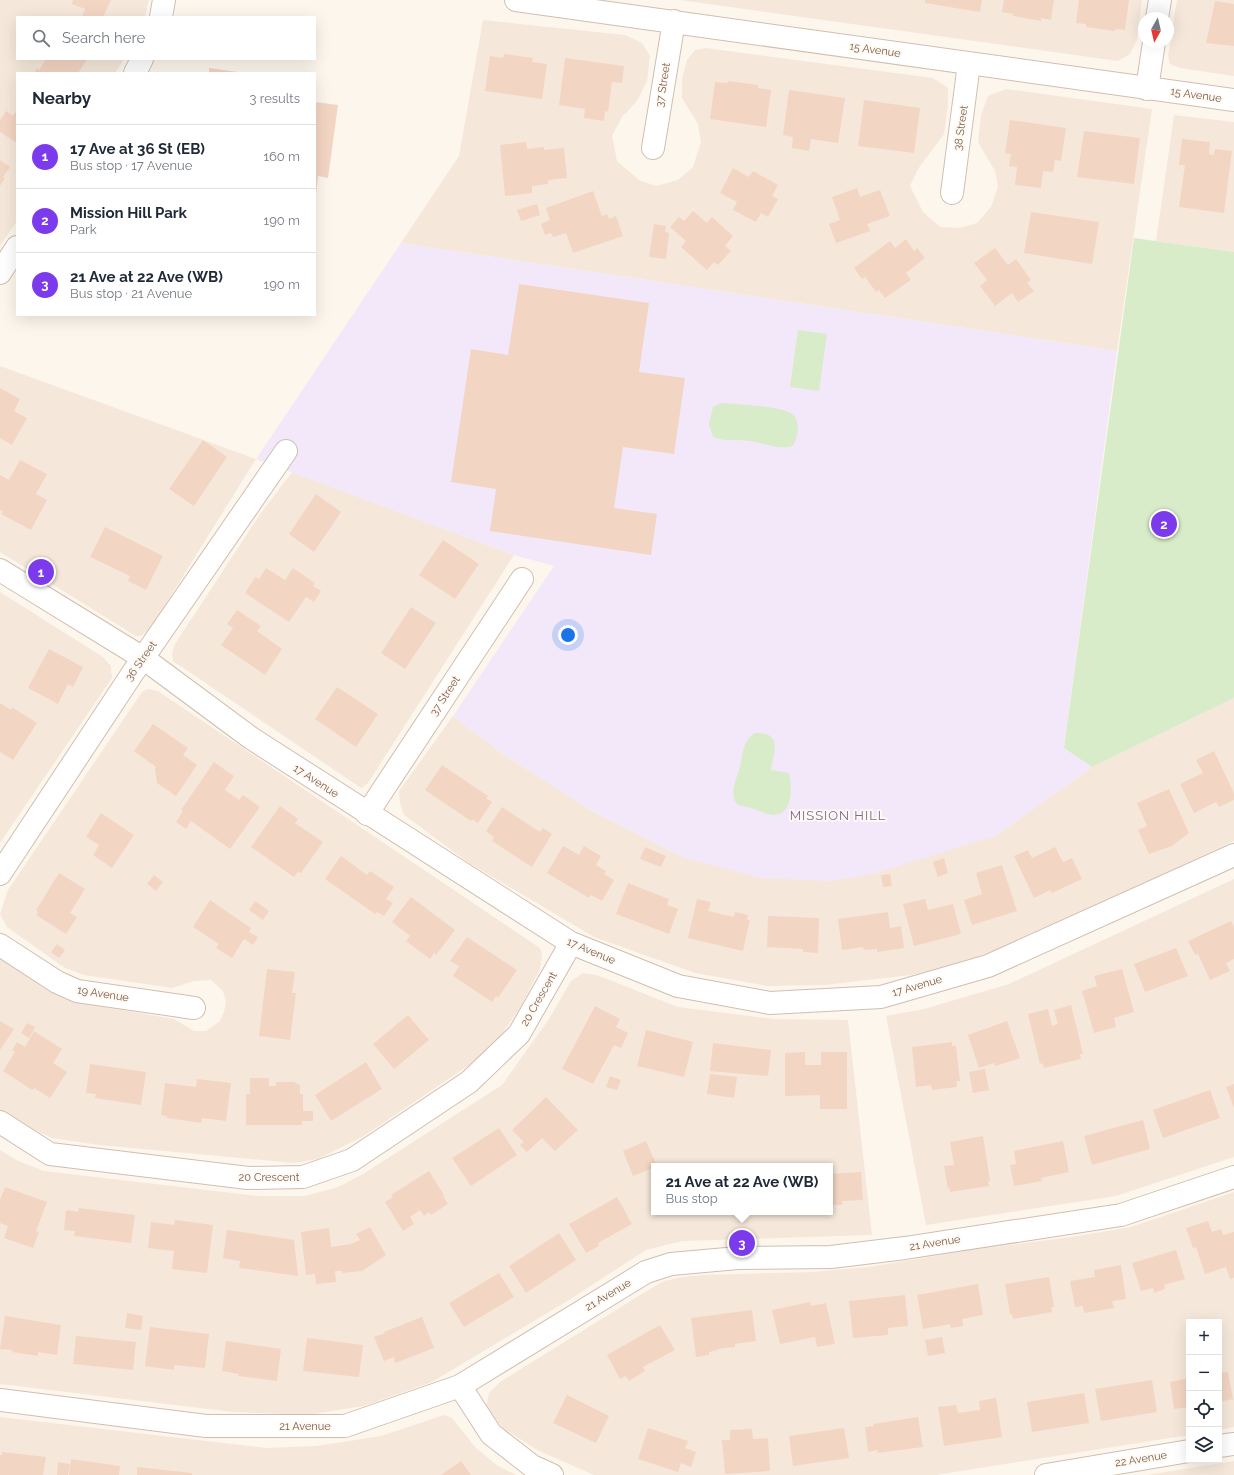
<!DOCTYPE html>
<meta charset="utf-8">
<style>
body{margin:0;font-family:Raleway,sans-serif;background:#f6f6f7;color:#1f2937}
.controls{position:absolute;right:12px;bottom:12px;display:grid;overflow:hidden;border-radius:0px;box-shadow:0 4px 16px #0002}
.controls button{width:36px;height:36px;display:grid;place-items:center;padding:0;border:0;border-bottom:1px solid #e0e1e3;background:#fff;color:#1f2937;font:20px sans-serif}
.compass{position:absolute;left:1138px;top:12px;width:36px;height:36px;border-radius:50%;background:#fff;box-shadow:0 4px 16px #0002;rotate:188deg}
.you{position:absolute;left:568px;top:635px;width:14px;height:14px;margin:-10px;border:3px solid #fff;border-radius:50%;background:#1a73e8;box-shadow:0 0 0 6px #1a73e833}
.badge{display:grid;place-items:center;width:26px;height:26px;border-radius:50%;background:#7c3aed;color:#fff;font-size:13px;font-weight:700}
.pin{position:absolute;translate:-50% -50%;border:2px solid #fff;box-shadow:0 1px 4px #0006}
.popup{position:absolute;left:651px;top:1163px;width:182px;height:52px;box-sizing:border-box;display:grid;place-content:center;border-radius:0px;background:#fff;filter:drop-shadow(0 1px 3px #0005);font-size:13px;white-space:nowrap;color:#747a83}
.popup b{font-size:15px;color:#1f2937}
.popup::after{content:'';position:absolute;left:50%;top:100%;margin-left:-8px;border:8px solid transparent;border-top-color:#fff}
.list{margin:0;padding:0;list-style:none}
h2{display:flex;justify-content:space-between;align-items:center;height:52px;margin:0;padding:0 16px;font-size:17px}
h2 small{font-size:13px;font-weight:400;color:#747a83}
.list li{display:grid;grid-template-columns:26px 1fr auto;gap:12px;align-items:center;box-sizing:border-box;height:64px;padding:0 16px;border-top:1px solid #e0e1e3}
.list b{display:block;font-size:15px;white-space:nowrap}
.list p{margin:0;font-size:13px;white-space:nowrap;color:#747a83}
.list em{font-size:13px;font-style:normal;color:#747a83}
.icon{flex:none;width:22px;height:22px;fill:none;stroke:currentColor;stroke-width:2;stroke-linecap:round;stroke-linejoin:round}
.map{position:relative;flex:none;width:1234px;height:1475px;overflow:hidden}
.search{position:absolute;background:#fff;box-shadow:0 4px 16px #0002;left:16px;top:16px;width:300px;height:44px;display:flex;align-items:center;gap:10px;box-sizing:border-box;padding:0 14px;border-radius:0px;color:#747a83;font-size:15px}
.panel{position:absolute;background:#fff;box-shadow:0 4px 16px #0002;left:16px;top:72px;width:300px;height:244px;border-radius:0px}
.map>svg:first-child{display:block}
</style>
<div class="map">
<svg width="1234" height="1475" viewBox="0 0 1234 1475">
<rect width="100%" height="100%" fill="#fdf6ec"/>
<path fill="#f5e8da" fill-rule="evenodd" d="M0,0H149L145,17H17V59H124L115,73H17V221L0,246Z
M680,0H1142L1137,40L1130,54L1118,61Z
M1177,0H1234V76L1180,68L1170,64L1168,56Z
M483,20L625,35L642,43L650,56L647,81L637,101L622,117L612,136L617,161L639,180L656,186L678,180L693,167L701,142L698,124L682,98V79L687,60L695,50L706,48L933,78L948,88V105L944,134L918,169L910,186L923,212L940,227L960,228L977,223L991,207L998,187L995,171L978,142L981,115L988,96L1006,89L1152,109L1117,351L401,243L459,156Z
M1174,115L1234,122V252L1156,241Z
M0,366L256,459L150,629L141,636H136L0,552Z
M292,472L514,555L368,783L361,788L173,661L172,653L175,644L261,513Z
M0,592L103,657L111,666L112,678L0,843Z
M148,689L158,691L540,948L542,954L540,969L520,1008L499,1038L475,1061L364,1136L318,1159L294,1163L99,1145L52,1138L23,1125L0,1110V958L43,987L69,1001L174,1019L194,1031H206L220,1021L224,1012L226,1002L223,991L211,980L194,981L172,988L84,975L65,968L7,927L0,914L8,890L142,692Z
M1234,698V841L1015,943L953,965L911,975L825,985L768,986L695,973L594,937L469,863L404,815L400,803L399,791L453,716L503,754L592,811L685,858L995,836L1092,767Z
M1234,879V1157L1116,1196L926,1225L886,1016L924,1009L1009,984Z
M583,973L597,975L678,1007L774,1019L848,1020L872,1235L682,1241L646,1250L569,1300L432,1382L364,1406L307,1415L233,1412L0,1384V1150L18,1161L44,1171L258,1196H305L338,1187L363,1174L502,1085L549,1019L571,981ZM654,1166H830V1212H654Z
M1234,1192V1427L1219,1430V1322H1189V1435L936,1475H594L537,1450L503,1428L486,1408L489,1393L500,1382L645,1292L664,1281L682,1277L704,1275L811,1272L869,1267L965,1251L1078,1236L1131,1227Z
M444,1415L452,1418L476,1448L498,1466L516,1475H0V1417L266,1448L317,1446L381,1436Z
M1234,1461V1475H1147Z"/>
<path fill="#f3e8fa" d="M401,243L1117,351L1064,748L1092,767L995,836L869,875L830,881L760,878L685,858L592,811L503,754L453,716L554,566L514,555L256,459Z"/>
<path fill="#d8ecc9" d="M1134,238L1234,252V698L1092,767L1064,748Z
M798,330L827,334L819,391L790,387Z
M721,403C735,404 787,406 794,416C801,424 797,438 793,446C777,450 765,443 750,441C738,439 725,442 713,437L709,424L713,407Z
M755,733C783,732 774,751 771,770L789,773C792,787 794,815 772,815C765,814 758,810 751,808C745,806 736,807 734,799C731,787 739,774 741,762C743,751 744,739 755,733Z"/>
<path fill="#f3d5c3" d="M73,0H111L103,17H82L85,9L72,4Z
M925,0H982L980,12L925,3Z
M1004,0H1054L1051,20L1041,18V21L1013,16V14L1002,12Z
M1079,0H1129L1125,30L1115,29V31L1086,27V24L1076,23Z
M1215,1L1234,4V46L1206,43Z
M504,54L533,58L532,62L547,64L542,99L485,91L490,56L503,58Z
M565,58L624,66L622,83L612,82L608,112L605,111L604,121L584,118L585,109L559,105Z
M46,59H87L78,73H34L37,68L39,70Z
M209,68L238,72V73H209Z
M728,81L758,85V88L771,90L766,127L710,119L715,82L728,83Z
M789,90L845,98L838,143L811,139L809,151L792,148L793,137L783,135Z
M864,100L920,108L914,153L858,146Z
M315,102L338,105L328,178L318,176L316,195Z
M17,110V143L0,132V120L6,111L13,116Z
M1010,120L1066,128L1061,161L1055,160L1053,172L1043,171L1041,188L1015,185L1017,167L1009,166L1011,154L1005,153Z
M1084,131L1140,138L1134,184L1077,177Z
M1182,139L1210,142L1209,154L1214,155L1215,149L1232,151L1224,213L1179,207L1185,165H1179Z
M526,142L527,149L544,147V150L564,148L567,178L548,180V184L532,186V193L505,196L500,145Z
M0,160L10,167L3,177L5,178L0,186Z
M733,168L749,177L753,171L778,185L772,196L778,199L768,217L761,213L756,222L733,210L737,202L720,193Z
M857,188L860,197L880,190L890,216L867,224L870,231L836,243L829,224L840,220L832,197Z
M593,191L602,216L607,214L609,219L616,216L623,236L573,253L566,233L553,237L551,233L545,235L541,224L550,220L546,208Z
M537,204L540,215L521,221L517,210Z
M693,211L707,223L712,217L733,236L725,246L731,251L718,265L714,262L707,270L681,247L686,241L670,227L679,217L684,221Z
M1031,212L1099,222L1092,264L1024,253Z
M654,224L666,226L665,232L669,233L666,259L649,257Z
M906,239L914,251L917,248L925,258L906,273L911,280L885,298L879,290L876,292L865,277L862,279L854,268L890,241L895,248Z
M995,248L1008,265L1016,259L1031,280L1027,283L1034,291L1018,302L1012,293L995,306L980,286L987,280L974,263Z
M519,284L649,303L639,372L685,378L674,454L623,447L614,508L657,514L651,555L490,531L496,489L451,482L471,349L508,355Z
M0,388L20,399L14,411L27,418L12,445L0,438Z
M203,440L227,457L194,506L169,489Z
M20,460L47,474L36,494L47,500L31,530L1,514L3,511L0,510V475L9,480Z
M316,494L341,512L314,552L289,534Z
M105,527L163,556L146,590L128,581L130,576L90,557Z
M443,540L479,564L455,599L419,575Z
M266,568L285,580L293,568L315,583L313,586L321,591L314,602L306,597L289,622L245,593L255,577L259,579Z
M411,607L436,623L405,669L381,653Z
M237,610L261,626L257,631L282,649L265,675L221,645L233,628L227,624Z
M49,649L83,667L73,687L68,684L58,704L28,688Z
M337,687L378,714L356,747L315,719Z
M0,703L11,710L12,707L37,723L13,760L0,752Z
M153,724L188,748L183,755L197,765L176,796L157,783L155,770L156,767L134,751Z
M1214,751L1234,793V800L1219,807L1216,802L1194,813L1180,784L1203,773L1196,760Z
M214,762L234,776L225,790L239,800L243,795L260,807L230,849L191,821L186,829L176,822L183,811L181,810Z
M442,765L488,796L486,798L492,802L478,823L472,819L471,821L425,790Z
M1169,789L1189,833L1172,846L1149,854L1138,830L1147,826L1137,803Z
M280,806L298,819L295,823L323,842L301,873L298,872L294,877L251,847Z
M502,807L540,832L543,828L552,834L532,867L492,841L494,837L486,831Z
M101,813L134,835L112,868L93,855L99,845L86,837Z
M563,846L579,855L584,846L601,856L596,865L606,871L604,874L614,880L602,901L591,895L589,898L547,873Z
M645,847L666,856L661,867L640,859Z
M1055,847L1063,862L1072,858L1082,879L1052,893L1050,890L1034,898L1014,856L1028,850L1032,858Z
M341,856L367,875L370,871L394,887L386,899L393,903L384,916L377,912L375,914L325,879Z
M944,858L948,873L938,877L933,862Z
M1002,865L1017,911L972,925L964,900L982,894L976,873Z
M59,873L85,889L70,913L77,917L66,934L36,915L38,912L36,910Z
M890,874L892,886L883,887L881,875Z
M154,875L163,882L156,891L147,884Z
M628,883L669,899L667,905L678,909L669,934L616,914Z
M411,897L455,930L436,955L434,953L430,959L406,941L410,936L392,922Z
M697,899L711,902L708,911L734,917L735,912L748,915L747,920H750L743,951L688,938Z
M925,899L928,910L953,904L961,934L914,946L903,904Z
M210,900L251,928L249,932L258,937L253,945L244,939L232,958L216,948L219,944L193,927Z
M255,901L269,911L263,920L249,910Z
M888,912L890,928L901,926L904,948L877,952V949L864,950L863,947L842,950L838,919Z
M768,916L819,918L818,953L803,952V949L767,947Z
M1231,921L1234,927V959L1226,963L1230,971L1210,980L1198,954L1195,955L1188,941Z
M467,937L517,970L498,998L496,996L492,1002L453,976L459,966L450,961Z
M57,944L65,950L59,958L51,952Z
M1176,948L1188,976L1145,992L1134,964Z
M267,969L295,972L292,993H296L290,1040L259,1036Z
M1122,969L1134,1012L1114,1018L1116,1027L1094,1033L1082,991L1097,986L1094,976Z
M1071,1005L1083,1054H1080L1081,1059L1044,1068L1042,1063L1040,1064L1028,1014L1048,1009L1052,1026L1058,1024L1054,1010Z
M595,1006L620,1019L616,1027L628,1033L621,1048L614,1045L593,1084L562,1069Z
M408,1015L429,1040L394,1069L373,1044Z
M0,1021L14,1029L0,1050Z
M1007,1021L1020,1058L995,1066L994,1063L979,1068L968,1035Z
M27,1023L35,1027L29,1038L21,1033Z
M646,1030L693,1042L684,1077L637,1066Z
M34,1031L62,1049L53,1063L67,1072L50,1098L34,1088L32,1090L3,1071L15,1052L12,1050L17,1042L25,1047Z
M952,1042V1046H956L960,1081H956L957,1087L932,1090L931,1085L916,1087L912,1047Z
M713,1043L771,1050L768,1076L710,1071Z
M805,1052V1065H821V1052H847V1109H820V1095L785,1096V1053Z
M366,1062L382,1089L331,1121L315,1095Z
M90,1064L146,1072L141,1105L95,1098L96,1094L86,1093Z
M985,1069L989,1090L973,1093L969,1072Z
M710,1074L737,1077L734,1098L707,1094Z
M610,1076L621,1080L617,1090L606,1087Z
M250,1078H269V1086H276V1082H294L300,1085V1094H303V1111H313V1121H302V1125H246V1094H250Z
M197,1079L231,1083L226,1121L202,1118L201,1123L167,1118V1116L161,1115L165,1083L196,1087Z
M1234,1084V1108L1226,1087Z
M1210,1090L1220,1118L1163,1138L1153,1110Z
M546,1097L578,1130L555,1151L542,1138L527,1152L520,1145L524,1142L512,1130Z
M1143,1120L1150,1149L1092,1165L1084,1136Z
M499,1128L517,1155L471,1186L452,1158Z
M983,1136L990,1181H988L989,1186L950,1192V1188L948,1189L944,1166L954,1165L950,1142Z
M646,1141L657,1166L633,1176L623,1151Z
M1063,1141L1069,1172L1041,1178L1042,1181L1014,1186L1010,1165L1016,1164L1014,1151Z
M429,1171L444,1195L443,1196L448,1204L431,1215L429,1212L424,1216L420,1210L410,1217L414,1224L403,1231L385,1202L393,1197L391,1195Z
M861,1172L863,1200L842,1201V1205H830V1174Z
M5,1187L47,1202L36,1231L39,1232L33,1248L4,1238L8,1226L0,1223V1200Z
M617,1197L632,1224L598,1243L599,1246L586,1253L569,1224Z
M79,1208L135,1215L131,1243L74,1236L75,1231L64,1230L66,1210L78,1212Z
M175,1220L213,1225L207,1273L172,1269L174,1251L148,1248L151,1222L174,1225Z
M1208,1221L1212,1232L1221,1229L1223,1235L1234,1232V1278L1230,1279L1226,1267L1205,1274L1196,1247L1193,1248L1186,1228Z
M370,1227L386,1255L362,1271L342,1273V1271H335L336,1282L316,1284L315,1274L306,1275L301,1232L329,1228L331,1247L351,1244L360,1240L356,1234Z
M227,1230L294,1240L298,1276L239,1268L240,1261L223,1258Z
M559,1233L576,1260L526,1293L509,1266Z
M1176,1250L1185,1279L1164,1285L1165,1289L1154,1293L1153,1288L1141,1291L1132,1263Z
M1121,1265L1126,1299L1112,1301L1114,1308L1084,1313L1083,1306L1075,1307L1070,1281L1095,1277L1094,1270Z
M499,1273L514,1297L464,1327L449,1303Z
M1049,1277L1054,1307H1051L1052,1312L1013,1319L1012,1314H1010L1005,1284Z
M978,1284L983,1315L962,1319L963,1326L951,1328L950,1324L923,1329L917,1295Z
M905,1295L908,1326L888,1328V1335L853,1338L849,1301Z
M810,1302L811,1306L826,1303L835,1344L817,1347L815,1337L780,1344L772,1310Z
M752,1310L756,1341L735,1344V1347L717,1349L718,1350L709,1352V1355L696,1357L691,1318Z
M127,1313L143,1316L141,1330L125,1328Z
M5,1316L61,1325L57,1355L38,1352V1356L12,1352L13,1350L0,1349Z
M422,1317L434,1348L395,1363L394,1357L384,1361L374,1337L385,1333L384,1332Z
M660,1325L675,1350L643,1367L645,1371L629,1381L626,1376L620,1379L607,1355Z
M150,1327L209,1334L205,1368L174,1365V1370L145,1366Z
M76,1336L136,1342L133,1370L73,1364Z
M942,1337L945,1353L928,1356L925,1340Z
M307,1338L363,1345L359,1377L303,1371Z
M226,1341L281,1349L277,1381L238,1376L239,1374L222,1371Z
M1228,1372L1233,1399L1219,1402V1373Z
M1189,1378V1407L1174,1409L1170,1382Z
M1152,1380L1157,1412L1101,1421L1095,1389Z
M1084,1393L1089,1423L1032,1432L1027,1402Z
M567,1395L609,1416L596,1443L553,1423Z
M996,1398L1002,1437L944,1446L938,1407L956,1405L958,1413L980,1410L979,1401Z
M918,1417L923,1447L878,1453L877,1450L868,1452L865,1427L874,1426L873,1424Z
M648,1428L688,1441L685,1448L696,1452L691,1467L681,1463L678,1472L638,1459Z
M844,1428L849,1458L793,1466L789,1436Z
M752,1429L753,1439L768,1438L770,1471L725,1474L722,1440H730V1430Z
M2,1452L46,1457L43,1475H0V1455H2Z
M71,1459L120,1466L119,1475H69Z
M461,1461L471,1475H441Z
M58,1462L70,1464L68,1475H57Z
M137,1467L192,1473V1475H137Z"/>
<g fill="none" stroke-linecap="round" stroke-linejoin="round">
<g stroke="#d1beb0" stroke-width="24">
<path id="street" d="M516,0L1234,100
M161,17L164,0
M1157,18L1160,0
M135,73L142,59
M1147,89L1154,42
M653,148L674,21
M952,193L969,64
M0,273L17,247
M0,570L143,658L251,738L571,943L678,986L770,1003L881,997L988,966L1234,855
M367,814L522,579
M0,874L132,674L286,451
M0,945L57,982L77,991L194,1008
M0,1122L50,1154L248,1178L303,1177L352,1160L469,1082L519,1034L571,943
M460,1386L491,1434L532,1466L552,1475
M0,1400L206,1426H345L460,1386L646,1272L671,1264L738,1258L831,1257L905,1248L1121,1215L1234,1177
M1219,1446L1234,1444
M1046,1475L1189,1451"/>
</g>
<use href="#street" stroke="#fff" stroke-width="22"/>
</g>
<g text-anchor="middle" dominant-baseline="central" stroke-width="4" stroke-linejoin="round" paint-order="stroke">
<g font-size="11" fill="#7a5c4d" stroke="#fffaf3">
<text transform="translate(875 50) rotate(8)">15 Avenue</text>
<text transform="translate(663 85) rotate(-81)">37 Street</text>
<text transform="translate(1196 95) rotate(8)">15 Avenue</text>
<text transform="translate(961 128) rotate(-82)">38 Street</text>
<text transform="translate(141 661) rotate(-55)">36 Street</text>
<text transform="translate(445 696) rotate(-57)">37 Street</text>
<text transform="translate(316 781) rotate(33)">17 Avenue</text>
<text transform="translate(591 951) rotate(23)">17 Avenue</text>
<text transform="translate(917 986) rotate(-16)">17 Avenue</text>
<text transform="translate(103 994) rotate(9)">19 Avenue</text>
<text transform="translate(539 999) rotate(-60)">20 Crescent</text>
<text x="269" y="1177">20 Crescent</text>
<text transform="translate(935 1243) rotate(-9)">21 Avenue</text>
<text transform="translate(608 1295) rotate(-31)">21 Avenue</text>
<text x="305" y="1426">21 Avenue</text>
<text transform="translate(1141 1459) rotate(-9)">22 Avenue</text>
</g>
<g font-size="13" letter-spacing="1" fill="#846695" stroke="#fffaf3">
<text x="838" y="815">MISSION HILL</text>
</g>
</g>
</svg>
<div class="controls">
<button>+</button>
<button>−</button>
<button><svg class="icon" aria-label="locate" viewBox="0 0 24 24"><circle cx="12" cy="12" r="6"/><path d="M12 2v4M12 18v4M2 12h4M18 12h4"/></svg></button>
<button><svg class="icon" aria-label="layers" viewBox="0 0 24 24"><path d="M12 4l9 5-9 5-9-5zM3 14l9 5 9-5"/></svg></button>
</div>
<svg class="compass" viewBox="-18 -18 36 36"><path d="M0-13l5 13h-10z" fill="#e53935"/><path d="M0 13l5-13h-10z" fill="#747a83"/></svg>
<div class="you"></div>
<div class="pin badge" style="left:41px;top:572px">1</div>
<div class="pin badge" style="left:1164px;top:524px">2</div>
<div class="pin badge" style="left:742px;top:1243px">3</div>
<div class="popup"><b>21 Ave at 22 Ave (WB)</b>Bus stop</div>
<div class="search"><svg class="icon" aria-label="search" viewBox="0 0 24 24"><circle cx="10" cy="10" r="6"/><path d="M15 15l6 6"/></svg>Search here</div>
<section class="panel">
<h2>Nearby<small>3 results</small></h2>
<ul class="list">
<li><span class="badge">1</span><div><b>17 Ave at 36 St (EB)</b><p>Bus stop · 17 Avenue</p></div><em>160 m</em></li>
<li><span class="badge">2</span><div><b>Mission Hill Park</b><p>Park</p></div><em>190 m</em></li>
<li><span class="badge">3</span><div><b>21 Ave at 22 Ave (WB)</b><p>Bus stop · 21 Avenue</p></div><em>190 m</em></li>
</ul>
</section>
</div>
